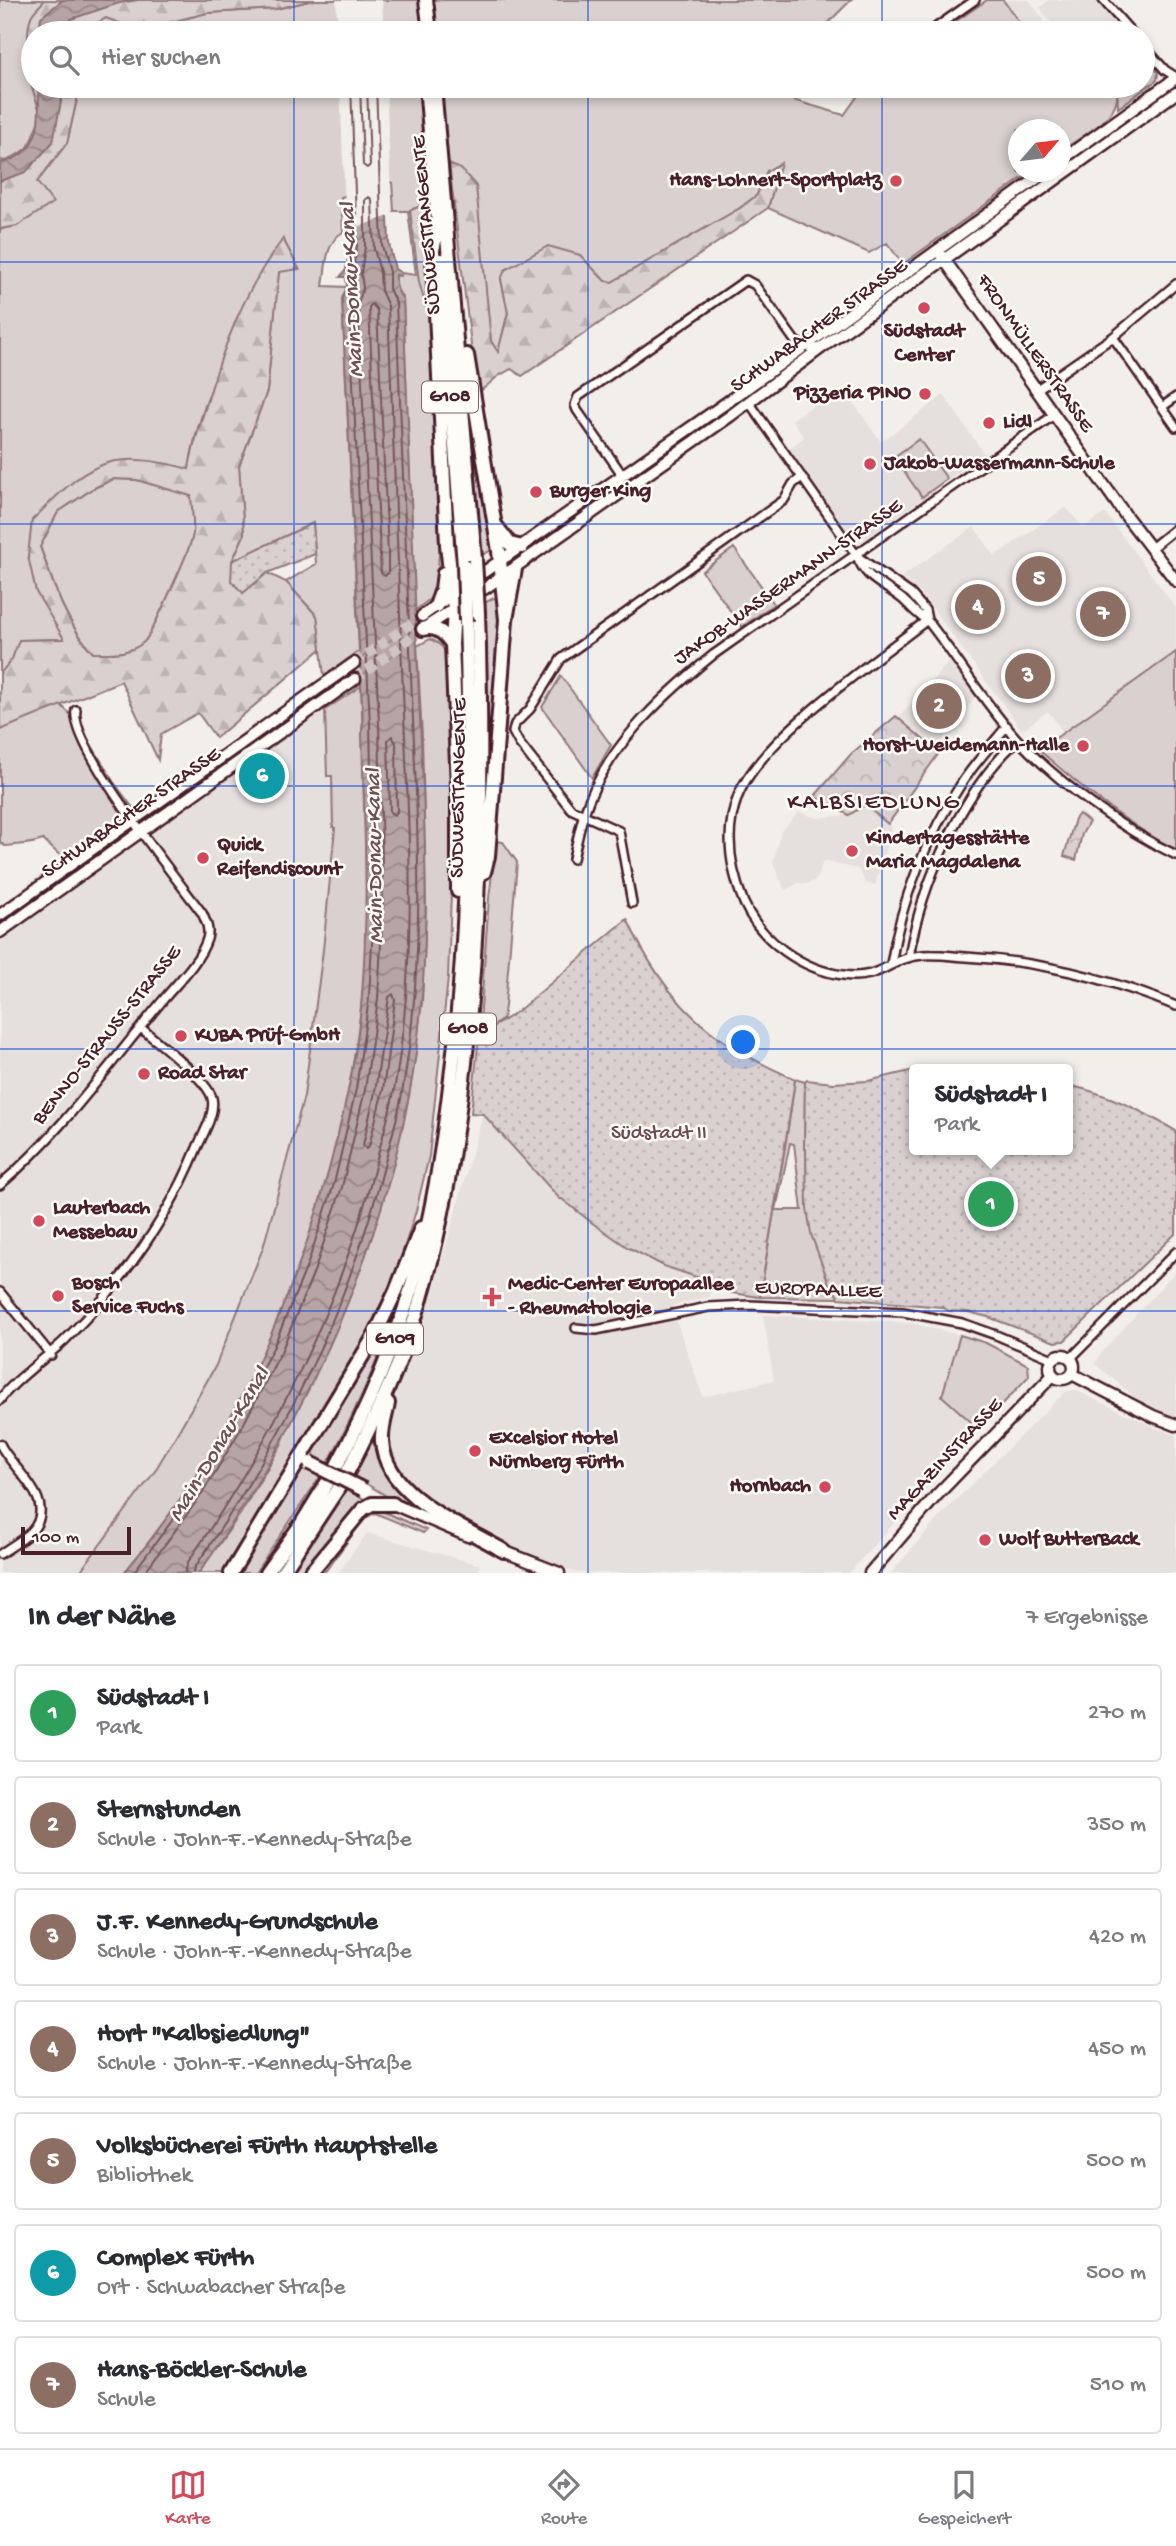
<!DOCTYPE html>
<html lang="de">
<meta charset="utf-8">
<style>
body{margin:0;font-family:"Gochi Hand",sans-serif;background:#f7f7f7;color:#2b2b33}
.compass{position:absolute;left:1008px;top:119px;width:63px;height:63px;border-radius:50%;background:#fff;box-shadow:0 4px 10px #0003;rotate:62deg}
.scale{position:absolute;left:21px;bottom:18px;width:110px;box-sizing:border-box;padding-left:7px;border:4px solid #4a1f2b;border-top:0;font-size:19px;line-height:24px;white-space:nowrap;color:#4a1f2b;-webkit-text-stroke:5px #fdfcf7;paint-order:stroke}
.you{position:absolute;left:744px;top:1043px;width:24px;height:24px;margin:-18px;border:5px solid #fff;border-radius:50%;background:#1a73e8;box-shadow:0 0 0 10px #1a73e833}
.badge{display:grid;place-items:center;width:46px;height:46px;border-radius:50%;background:#d1495b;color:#fff;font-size:23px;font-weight:700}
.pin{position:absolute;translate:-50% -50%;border:4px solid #fff;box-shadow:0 2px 7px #0006}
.popup{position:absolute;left:909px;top:1064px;width:164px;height:91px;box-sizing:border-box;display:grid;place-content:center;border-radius:7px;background:#fff;filter:drop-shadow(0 2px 5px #0005);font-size:23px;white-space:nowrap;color:#7c7c81}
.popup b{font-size:26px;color:#2b2b33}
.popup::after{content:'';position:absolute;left:50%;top:100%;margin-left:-14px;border:14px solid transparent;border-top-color:#fff}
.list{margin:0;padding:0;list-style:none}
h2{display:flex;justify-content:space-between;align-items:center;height:91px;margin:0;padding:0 28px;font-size:30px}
h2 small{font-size:23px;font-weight:400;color:#7c7c81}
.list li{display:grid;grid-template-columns:46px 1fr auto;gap:21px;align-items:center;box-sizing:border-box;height:98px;margin:0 14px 14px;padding:0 14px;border:2px solid #e1e1e2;border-radius:7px}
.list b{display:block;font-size:26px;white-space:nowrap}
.list p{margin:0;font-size:23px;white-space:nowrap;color:#7c7c81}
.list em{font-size:23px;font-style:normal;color:#7c7c81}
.icon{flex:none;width:38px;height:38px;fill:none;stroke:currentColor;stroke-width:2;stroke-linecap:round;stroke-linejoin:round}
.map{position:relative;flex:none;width:1176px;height:1573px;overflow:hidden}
.search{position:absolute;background:#fff;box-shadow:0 4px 10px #0003;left:21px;right:21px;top:21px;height:77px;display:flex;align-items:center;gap:18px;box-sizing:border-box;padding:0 24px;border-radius:38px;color:#7c7c81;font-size:26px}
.sheet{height:875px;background:#fff}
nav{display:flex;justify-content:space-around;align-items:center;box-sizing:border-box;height:98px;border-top:2px solid #e1e1e2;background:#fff;font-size:19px;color:#7c7c81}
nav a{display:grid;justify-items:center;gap:4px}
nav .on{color:#d1495b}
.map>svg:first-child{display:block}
</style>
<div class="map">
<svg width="1176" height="1573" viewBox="0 0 1176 1573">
<defs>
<pattern id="forest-firs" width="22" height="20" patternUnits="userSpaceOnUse" patternTransform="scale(1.75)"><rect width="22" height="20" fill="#d9d0cf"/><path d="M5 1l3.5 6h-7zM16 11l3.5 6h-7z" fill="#bcb2b2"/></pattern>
<pattern id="park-crowns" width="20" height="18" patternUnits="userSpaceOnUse" patternTransform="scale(1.75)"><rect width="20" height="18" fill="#d9d0cf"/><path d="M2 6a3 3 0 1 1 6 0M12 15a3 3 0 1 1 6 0" fill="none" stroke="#bcb2b2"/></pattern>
<pattern id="garden-dots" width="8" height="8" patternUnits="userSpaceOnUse" patternTransform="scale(1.75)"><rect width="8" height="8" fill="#d9d0cf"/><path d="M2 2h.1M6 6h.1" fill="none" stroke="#bcb2b2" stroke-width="1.8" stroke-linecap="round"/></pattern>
<pattern id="water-waves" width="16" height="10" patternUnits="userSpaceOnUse" patternTransform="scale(1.75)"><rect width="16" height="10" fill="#b7a5a6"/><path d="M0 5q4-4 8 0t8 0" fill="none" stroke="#978687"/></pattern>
</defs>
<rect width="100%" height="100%" fill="#f2efeb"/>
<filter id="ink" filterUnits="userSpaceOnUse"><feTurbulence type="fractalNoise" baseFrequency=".0143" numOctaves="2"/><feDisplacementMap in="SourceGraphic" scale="14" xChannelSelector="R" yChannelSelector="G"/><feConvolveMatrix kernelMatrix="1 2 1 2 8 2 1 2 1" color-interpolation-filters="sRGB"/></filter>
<g filter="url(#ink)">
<path fill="#e5dfdd" d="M1004,0H1029L1044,20L1028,33Z
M1049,0H1096L1121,27L1114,33H1076L1056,30L1040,8Z
M838,388L841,392L844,390L881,442L944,395L984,454L867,538L860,541L854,540L789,449L804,437L792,420Z
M1066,507L1083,528L1105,513L1176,608V652L1063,732L1048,711L1022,730L922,594L901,577L974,527L995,556Z
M949,662L976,696L936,748L900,716Z
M324,676L327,775L332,776L333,826L335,827L323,950L304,1096L263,1248L216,1365L178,1432L153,1474L79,1573H0V906L63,858L136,812Z
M865,805L892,828L875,885L866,883L858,869L823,861L817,879L808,884L799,883L785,890L773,863L781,831L799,812L817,818L849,815Z
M483,1114L560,1199H562L591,1222L627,1247L664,1266L708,1281L710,1297L673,1305L677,1323L703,1397L774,1380L763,1315L910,1323L960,1335L942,1396L979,1429L849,1573H576L492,1537L419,1492L409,1489L402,1482L385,1442L393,1400L417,1342L433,1292Z
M1174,1273L1176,1276V1417L1142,1403L1095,1364L1101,1353Z
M1075,1390L1156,1428L1176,1435V1573H891L943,1513L1065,1392Z
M367,1533L480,1565L477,1573H338Z"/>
<path fill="#d9d0cf" stroke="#92787d" stroke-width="2" fill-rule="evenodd" d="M0,0H45L31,17L28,56L32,87L41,115L28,148L5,162L0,160Z
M313,0H851L818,33H79L106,18L139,30L207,13L276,9Z
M987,0H1003L1027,33H939Z
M80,86H785L779,96L844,115L865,86H1117C1123,118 1083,135 1061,151L1060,130H1018V172H1031L903,264L887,243L869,253L768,208L780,164L767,171L757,195L740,208L612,282L605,281L579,255L501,279L508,312L498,353L491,341L483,270L449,164L422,172L425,205L410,210L426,306L431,308L440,540L437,581L432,597L415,611L403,299L397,289L395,277L401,273L416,275L408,211H394L392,182L341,197L343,232C325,242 326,268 323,286L347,287L342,299L359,651L324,676L317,616L286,582L316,564L313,523L232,561L244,535L239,466L267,391L279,271L299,269L283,239C250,308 198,395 189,470L168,464L130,460L32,520L36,592L65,639L20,640L12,659L0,674V229L17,226L37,182L67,143Z
M919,439L947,479L922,497L894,457Z
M476,448L494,549L482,555L474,450Z
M114,479L137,480L191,496C192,508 194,521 193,534C192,545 152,634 144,642C130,655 111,653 93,653C65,622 54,585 40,546L58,512L94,488Z
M734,548L774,604L742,627L702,571Z
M493,598L497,599L500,613L486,822L488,706L485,603Z
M430,639C442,644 446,650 449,663L453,837L448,978L429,1156L416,1211L391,1288L370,1327L346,1371L224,1573H199L241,1513L281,1445L385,1192L409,1095L422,1002L426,908L422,736L417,646Z
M1176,652V850C1125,823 1082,788 1039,750Z
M561,676L611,745L592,778L542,707Z
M361,686C363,724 363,763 364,802C366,867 369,933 362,998C341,1203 257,1415 124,1573H79L153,1474L178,1432L216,1365L263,1248L304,1096L323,950L335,828L333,827L332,776H327L325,710Z
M60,704L78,722L113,781L136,812L63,858L43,840C30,845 19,844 5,846L0,842V730Z
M496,841L503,842L517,862L505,1006L503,1019L479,1036L489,898Z
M795,1079L805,1082L804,1148L806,1149C807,1211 808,1243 839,1298L760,1297C771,1224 786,1152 795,1079ZM790,1143L794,1144L802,1210H776Z
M392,1307L397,1309C377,1362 355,1413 328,1463L315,1456L311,1449Z
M960,1335L986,1343L1028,1365L1029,1376L979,1429L942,1396Z
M371,1442L378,1445L434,1517L390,1498L353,1476Z
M301,1470L308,1471L320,1477L255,1573H235L296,1473Z
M346,1489L364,1499L306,1573H291Z
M377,1509L426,1530L423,1533L375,1513L365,1518L324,1573H314L367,1510Z"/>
<path fill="url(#forest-firs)" stroke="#92787d" stroke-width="2" fill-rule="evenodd" d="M45,0H313L276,9L207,13L139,30L106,18L79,33H33V86H80L67,143L37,182L53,203L17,226L0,229V160C22,166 43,133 40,113C39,104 34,96 32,87C29,73 25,29 31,17C33,11 41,5 45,0Z
M781,163L768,208L522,376L511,369L497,377L477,394L449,164L461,169L476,186L491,341L498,352L508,313L501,279L505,270L548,246L580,255L605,281L612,282L740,208L757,195L767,171Z
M425,205L426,307L419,282L410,210Z
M283,239L299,269L279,272L267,391L239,466L244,535L232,561L243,593L267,573L286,582L317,616L321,649L216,738L198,713L161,734L158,760L121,681L0,730V674L12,659L19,640L64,639L36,592L28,556L32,520C52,501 73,477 99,466C126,454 162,462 189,469C192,448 199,427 206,406C223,347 245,288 283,239ZM114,479L137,480L191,496C192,508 194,522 193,534C192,546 152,634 144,642C129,655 111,653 93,653C65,622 54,586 40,547L58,512L94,488Z"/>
<path fill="url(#park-crowns)" stroke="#92787d" stroke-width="2" d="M1143,53L1158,73L1157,80L1118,108L1117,86H1143Z
M896,716L939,753L888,824L865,805L849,815L814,797L851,754Z
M1079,814L1089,822L1082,834L1076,860L1064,856L1075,819Z"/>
<path fill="url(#garden-dots)" stroke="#92787d" stroke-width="2" d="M313,523L315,554L267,573L243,593L231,581L232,561Z
M627,919C666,1003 710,1043 795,1079C785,1152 771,1224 760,1297L732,1293L708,1281L664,1266L627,1247L591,1222L562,1199H560L483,1114L471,1113L479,1036L518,1011Z
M914,1070V1150H1068V1085C1111,1095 1138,1109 1176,1131V1233L1064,1341L1055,1342L988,1317L968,1312L949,1311L942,1307L839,1298L835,1292H832L811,1234L807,1208L806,1149H804L805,1082L807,1080L833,1083L868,1081Z"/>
<path fill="url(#water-waves)" stroke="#8b6f75" stroke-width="2" d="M63,0H138L119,3L71,19L67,33H39L41,17Z
M38,86H64L53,142L26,172L0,181V163C41,155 41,119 38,86Z
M383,86L389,244L395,269L401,273V276L396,275C395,284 397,292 403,299C409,432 413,565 419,698C425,829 434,965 409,1096C375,1272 301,1426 199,1573H124C231,1446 301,1290 339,1130C350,1086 359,1040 362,995C369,906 364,819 362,730L363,724L342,299L347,287L346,277H340L346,270L350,246L349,197Z"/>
<path fill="#f2efeb" d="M336,0H382L384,33H338Z
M340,86H386L392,215L346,231Z"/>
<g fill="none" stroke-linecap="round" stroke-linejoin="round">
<path stroke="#76555c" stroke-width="2" d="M360,86L363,165L367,168L370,165L367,86
M372,304L377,310L388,554V573L385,576L381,573L380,555L369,307Z
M392,736L396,743L397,812L394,815L390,812L388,740Z
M393,994L395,1000L383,1090L369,1146L366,1149L363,1145L375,1092L389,997Z
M133,1573L195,1490L273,1348L307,1266L334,1184L356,1089L369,998L374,907L370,724L349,302L354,290L352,273L357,246L351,86
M144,1573L202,1494L242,1427L281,1352L315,1269L342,1187L365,1090L378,999L383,907L379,723L358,304L363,288L361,273L365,247V200L369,197L372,200L374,249L380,272L381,291L388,306C393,435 398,564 403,693C409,825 418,960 394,1091C390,1113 383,1134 378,1155C341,1305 275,1435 188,1562L185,1573
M194,1573L195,1567C286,1435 350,1306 388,1151C393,1132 399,1112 402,1093C426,963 418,829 412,699C406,567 402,435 396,303L389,289V272L382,245L376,86"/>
<path stroke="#d0c5c5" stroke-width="10" stroke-dasharray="10 5" stroke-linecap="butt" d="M354,663L422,616
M355,679L423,629"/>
<g stroke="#4a1f2b" stroke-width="12">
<path id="street" d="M1103,0L1132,33
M928,33L975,0
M1143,45L1165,70L1176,77
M1113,337L1176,427
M1036,390L1113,337L1176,284
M749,402L857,556C865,579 883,584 901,598C911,606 916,615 927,620C958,659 984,703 1017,739C1059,783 1121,829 1176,855
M1162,407L1176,397
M618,494L621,477L619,470L577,410L575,405L578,397L746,280L755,285L795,341L804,347L821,348
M1150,549L1176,528
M857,556L911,594L925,610L927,620
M927,620C876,660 761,738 738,796C724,832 730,869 744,903C761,941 803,970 843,975C882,981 890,957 923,955C937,954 952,956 966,957C1040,961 1108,978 1176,1006
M573,859C576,845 579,831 583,817C604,749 660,698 713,655L1054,415
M632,903L619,831L571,809L519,743L513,732L515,724L530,709L561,659L784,500L793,484L802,477
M909,957C921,884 963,789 1018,740
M891,964C901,900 927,836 963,781C976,762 992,744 1007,726
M0,1185C62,1132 111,1062 163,1000C178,982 200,961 207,939C210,929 206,922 202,913C177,879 69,746 76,710
M0,1292L51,1355
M576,1328L596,1330L708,1307L749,1305L903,1312L962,1323L996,1335L1053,1359
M1071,1358L1176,1252
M0,1400C9,1384 50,1355 66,1339C122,1283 167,1221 197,1148C203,1134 216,1113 212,1098C207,1079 157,1042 141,1028
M0,1444C12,1470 59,1500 32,1531C23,1540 10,1547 0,1554"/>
</g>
<g stroke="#4a1f2b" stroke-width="15">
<path id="secondary" d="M1060,161L1176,78
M941,255L1126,516L1176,581
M484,572L726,403L1046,172
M484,589L730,416L821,348L1176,93
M422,616L458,590
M423,629L457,607
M0,915L354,663
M0,932L355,679
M1050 1367a12 12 0 1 1 24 0a12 12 0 1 1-24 0Z
M1072,1374L1153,1416L1176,1425
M393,1504L468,1536
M498,1549L559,1573
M870,1573L936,1496L1053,1375"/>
</g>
<g stroke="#4a1f2b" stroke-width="18">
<path id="highway" d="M426,0L430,33
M426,86L439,235
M434,86L475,559
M438,228L433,250L447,544L454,609L452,644L458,788V891
M441,260L464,566
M467,355L499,551L506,620
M496,526L510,544L522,547
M436,606L442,589L444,573
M423,629C436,625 445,634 452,644
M484,872L488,856L506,620L515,569
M388,1403C386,1416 381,1428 382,1441C385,1496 462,1526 504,1551
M336,1467C368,1408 394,1347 413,1282C436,1205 446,1124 455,1043C469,902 471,762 466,621
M347,1473C371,1427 393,1381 410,1333C440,1245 454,1154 465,1063C481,913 483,763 478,613
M231,1573L375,1335L396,1291L421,1228
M266,1573L302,1523L328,1481
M282,1573L339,1487
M310,1573L363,1509L372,1504H393"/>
</g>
<use href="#street" stroke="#fdfcf7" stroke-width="7"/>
<use href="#secondary" stroke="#fdfcf7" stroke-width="10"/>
<use href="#highway" stroke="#fdfcf7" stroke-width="12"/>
<g stroke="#4a1f2b" stroke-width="18" stroke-linecap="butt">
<path id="highway-bridge" d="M475,559L478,613
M464,566L466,621
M310,1463L364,1490"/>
</g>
<use href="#highway-bridge" stroke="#fdfcf7" stroke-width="12"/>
</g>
</g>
<path fill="none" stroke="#1d4ed8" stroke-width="2" stroke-opacity="0.55" d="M294,0V33M588,0V33M882,0V33M294,86V1573M588,86V1573M882,86V1573M0,262H1176M0,524H1176M0,786H1176M0,1049H1176M0,1311H1176"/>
<g fill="#d1495b" stroke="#fdfcf7" stroke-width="2.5">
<circle cx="896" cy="181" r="7"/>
<circle cx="924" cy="308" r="7"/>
<circle cx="925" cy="394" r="7"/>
<circle cx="989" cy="423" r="7"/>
<circle cx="870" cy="464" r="7"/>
<circle cx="536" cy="492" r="7"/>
<circle cx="1083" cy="746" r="7"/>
<circle cx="852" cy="851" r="7"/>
<circle cx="203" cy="858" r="7"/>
<circle cx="181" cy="1036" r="7"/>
<circle cx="144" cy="1074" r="7"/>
<circle cx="39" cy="1221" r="7"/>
<circle cx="58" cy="1296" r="7"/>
<path d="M488.5 1286.5h7v7h7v7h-7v7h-7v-7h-7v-7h7z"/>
<circle cx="475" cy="1451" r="7"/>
<circle cx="825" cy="1487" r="7"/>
<circle cx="985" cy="1540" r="7"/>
</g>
<g text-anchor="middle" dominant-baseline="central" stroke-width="5" stroke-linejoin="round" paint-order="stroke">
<g fill="#fdfcf7" stroke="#806168" stroke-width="2">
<rect x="422" y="381.5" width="56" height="31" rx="5"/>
<rect x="440" y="1013.5" width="56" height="31" rx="5"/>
<rect x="367" y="1323.5" width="56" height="31" rx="5"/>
</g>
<g font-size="19" font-weight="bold" fill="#4a1f2b">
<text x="450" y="397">G108</text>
<text x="468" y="1029">G108</text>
<text x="395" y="1339">G109</text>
</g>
<g font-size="21" font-weight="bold" fill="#4a1f2b" stroke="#fdfcf7" text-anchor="start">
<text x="882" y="181" text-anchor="end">Hans-Lohnert-Sportplatz</text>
<text x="924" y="332" text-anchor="middle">Südstadt<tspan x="924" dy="24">Center</tspan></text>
<text x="911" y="394" text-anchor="end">Pizzeria PINO</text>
<text x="1003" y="423">Lidl</text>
<text x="884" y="464">Jakob-Wassermann-Schule</text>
<text x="550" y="492">Burger King</text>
<text x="1069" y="746" text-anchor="end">Horst-Weidemann-Halle</text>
<text x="866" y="839">Kindertagesstätte<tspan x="866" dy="24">Maria Magdalena</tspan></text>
<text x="217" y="846">Quick<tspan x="217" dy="24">Reifendiscount</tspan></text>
<text x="195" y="1036">KUBA Prüf-GmbH</text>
<text x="158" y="1074">Road Star</text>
<text x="53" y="1209">Lauterbach<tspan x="53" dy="24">Messebau</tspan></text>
<text x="72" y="1284">Bosch<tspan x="72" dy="24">Service Fuchs</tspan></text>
<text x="508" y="1285">Medic-Center Europaallee<tspan x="508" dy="24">- Rheumatologie</tspan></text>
<text x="489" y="1439">Excelsior Hotel<tspan x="489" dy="24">Nürnberg Fürth</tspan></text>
<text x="811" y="1487" text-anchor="end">Hornbach</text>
<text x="999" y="1540">Wolf ButterBack</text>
</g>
<g font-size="21" fill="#4a1f2b" stroke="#fdfcf7">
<text transform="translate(428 225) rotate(-95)">SÜDWESTTANGENTE</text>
<text transform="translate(820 327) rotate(-36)">SCHWABACHER STRASSE</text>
<text transform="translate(1034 354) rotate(55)">FRONMÜLLERSTRASSE</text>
<text transform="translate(789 583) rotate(-35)">JAKOB-WASSERMANN-STRASSE</text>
<text transform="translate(460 788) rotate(-89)">SÜDWESTTANGENTE</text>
<text transform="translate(132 814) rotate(-35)">SCHWABACHER STRASSE</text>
<text transform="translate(108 1036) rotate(-51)">BENNO-STRAUSS-STRASSE</text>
<text transform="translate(818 1291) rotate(2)">EUROPAALLEE</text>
<text transform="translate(946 1460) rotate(-47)">MAGAZINSTRASSE</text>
</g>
<g font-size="21" fill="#6e4b54" stroke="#fdfcf7">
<text x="659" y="1134">Südstadt II</text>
</g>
<g font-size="23" font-style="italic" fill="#704e56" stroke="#fdfcf7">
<text transform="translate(353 290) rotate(-93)">Main-Donau-Kanal</text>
<text transform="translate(376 856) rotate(-91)">Main-Donau-Kanal</text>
<text transform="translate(220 1445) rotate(-59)">Main-Donau-Kanal</text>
</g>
<g font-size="24" letter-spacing="2" fill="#4a1f2b" stroke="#fdfcf7">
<text x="874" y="803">KALBSIEDLUNG</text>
</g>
</g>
</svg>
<svg class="compass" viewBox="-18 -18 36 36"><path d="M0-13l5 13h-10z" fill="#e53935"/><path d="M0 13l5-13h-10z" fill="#7c7c81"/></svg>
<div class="scale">100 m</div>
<div class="you"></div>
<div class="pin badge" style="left:991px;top:1204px;background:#2e9e5b">1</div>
<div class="popup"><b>Südstadt I</b>Park</div>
<div class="pin badge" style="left:939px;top:706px;background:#8d6e63">2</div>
<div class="pin badge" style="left:1028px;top:676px;background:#8d6e63">3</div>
<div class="pin badge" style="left:978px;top:607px;background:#8d6e63">4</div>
<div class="pin badge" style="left:1039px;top:579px;background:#8d6e63">5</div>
<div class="pin badge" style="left:262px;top:776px;background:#0f9aa8">6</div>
<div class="pin badge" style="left:1103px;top:614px;background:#8d6e63">7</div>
<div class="search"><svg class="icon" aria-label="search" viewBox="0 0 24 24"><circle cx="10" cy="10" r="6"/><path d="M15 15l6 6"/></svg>Hier suchen</div>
</div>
<section class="sheet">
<h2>In der Nähe<small>7 Ergebnisse</small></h2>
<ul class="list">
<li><span class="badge" style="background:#2e9e5b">1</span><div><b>Südstadt I</b><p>Park</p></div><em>270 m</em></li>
<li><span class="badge" style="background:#8d6e63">2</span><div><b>Sternstunden</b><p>Schule · John-F.-Kennedy-Straße</p></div><em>350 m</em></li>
<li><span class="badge" style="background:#8d6e63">3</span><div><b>J.F. Kennedy-Grundschule</b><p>Schule · John-F.-Kennedy-Straße</p></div><em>420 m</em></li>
<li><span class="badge" style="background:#8d6e63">4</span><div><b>Hort &quot;Kalbsiedlung&quot;</b><p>Schule · John-F.-Kennedy-Straße</p></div><em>450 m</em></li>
<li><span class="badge" style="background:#8d6e63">5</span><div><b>Volksbücherei Fürth Hauptstelle</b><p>Bibliothek</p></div><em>500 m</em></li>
<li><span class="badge" style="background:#0f9aa8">6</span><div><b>Complex Fürth</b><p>Ort · Schwabacher Straße</p></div><em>500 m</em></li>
<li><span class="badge" style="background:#8d6e63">7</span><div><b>Hans-Böckler-Schule</b><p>Schule</p></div><em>510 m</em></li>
</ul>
</section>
<nav>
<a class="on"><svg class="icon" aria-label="map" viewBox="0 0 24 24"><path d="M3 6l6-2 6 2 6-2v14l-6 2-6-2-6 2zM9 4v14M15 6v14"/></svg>Karte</a>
<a><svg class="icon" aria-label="directions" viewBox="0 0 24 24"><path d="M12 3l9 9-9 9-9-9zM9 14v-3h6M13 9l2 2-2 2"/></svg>Route</a>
<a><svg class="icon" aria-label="saved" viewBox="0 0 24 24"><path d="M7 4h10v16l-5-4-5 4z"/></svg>Gespeichert</a>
</nav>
